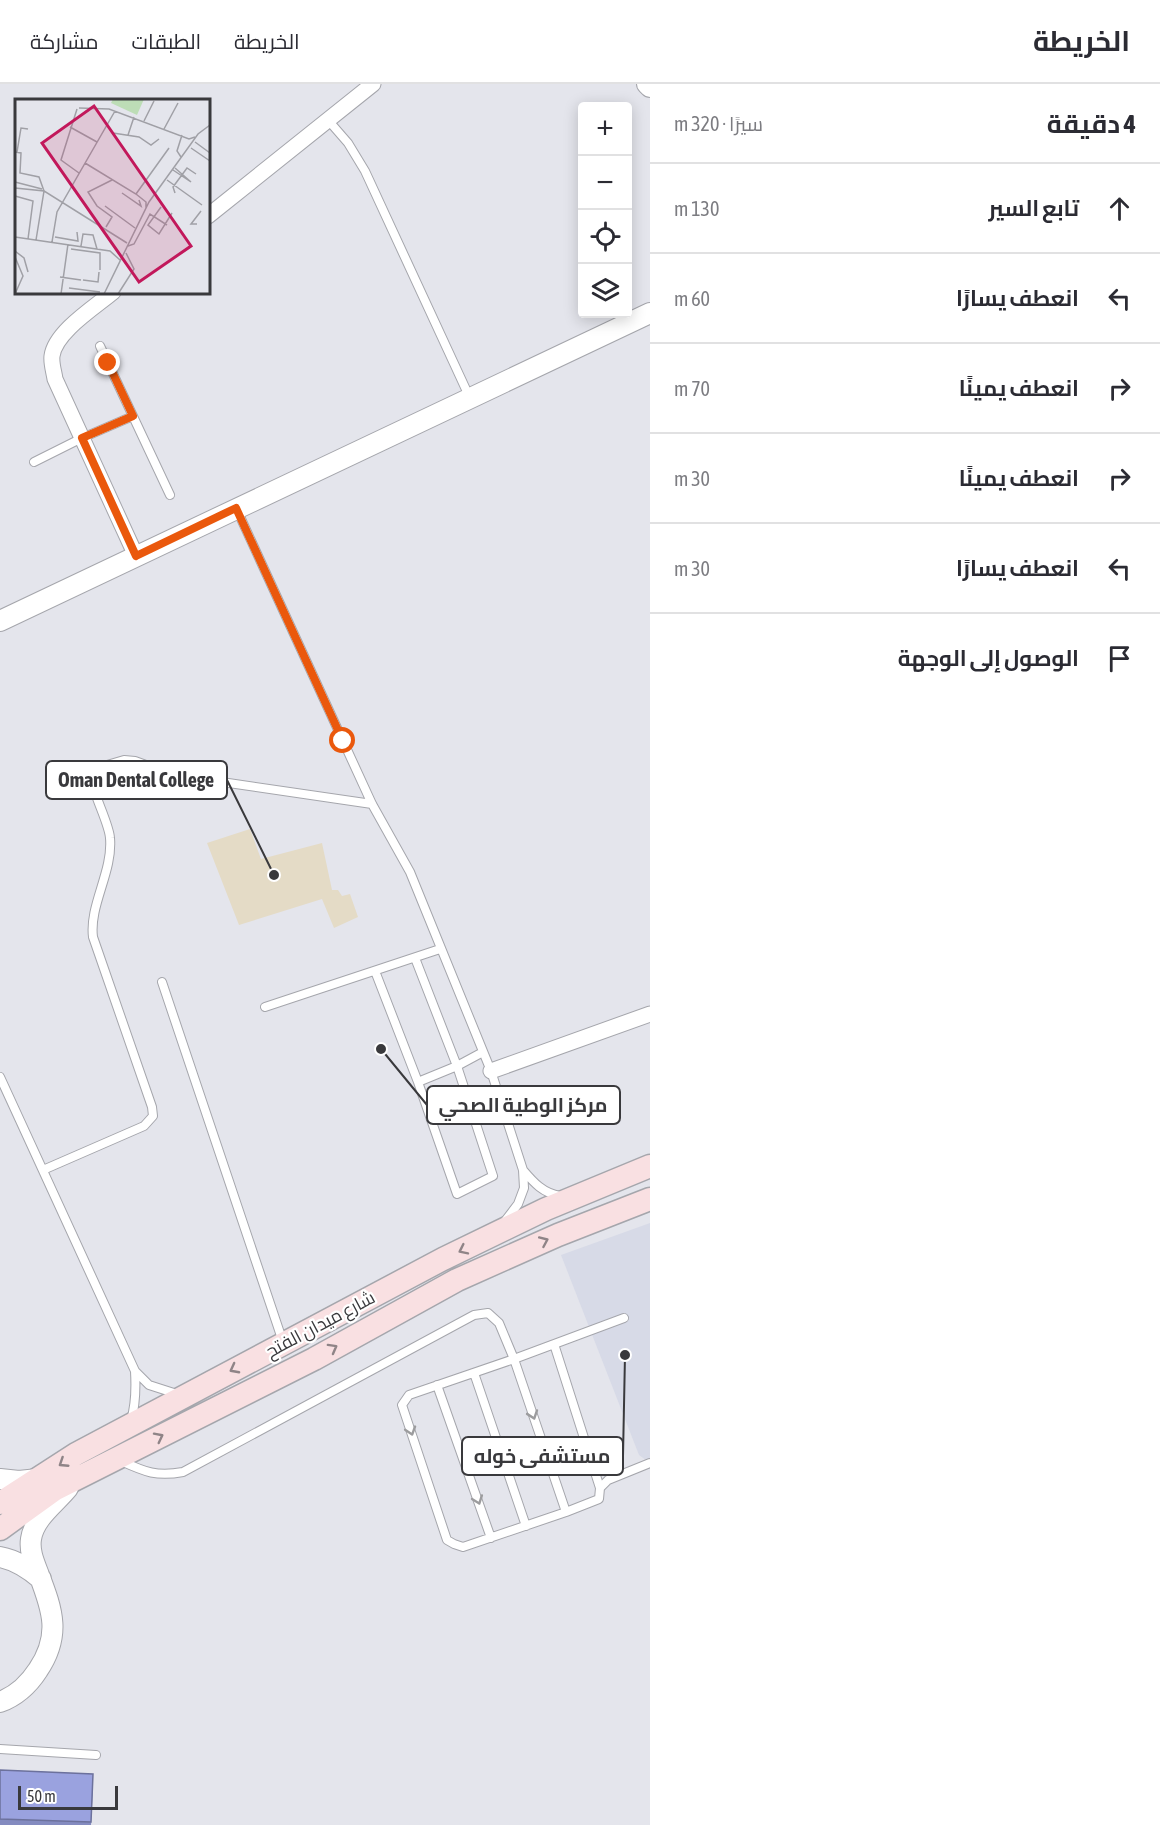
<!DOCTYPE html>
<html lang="ar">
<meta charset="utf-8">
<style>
body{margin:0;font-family:"Asap Condensed",Cairo,sans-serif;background:#f7f7f7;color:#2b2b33;direction:rtl}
.controls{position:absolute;right:18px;top:18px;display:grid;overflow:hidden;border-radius:6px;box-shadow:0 3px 15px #0003}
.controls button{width:54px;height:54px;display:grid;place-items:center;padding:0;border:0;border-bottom:2px solid #e1e1e2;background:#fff;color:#2b2b33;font:30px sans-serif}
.scale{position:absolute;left:18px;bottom:15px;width:100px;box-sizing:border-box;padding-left:6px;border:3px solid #39393c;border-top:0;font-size:16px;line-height:21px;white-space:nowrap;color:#39393c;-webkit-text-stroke:4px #fff;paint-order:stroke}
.stop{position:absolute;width:18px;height:18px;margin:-14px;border:4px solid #ea580c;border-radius:50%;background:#fff}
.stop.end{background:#ea580c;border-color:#fff;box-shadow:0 2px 6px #0008}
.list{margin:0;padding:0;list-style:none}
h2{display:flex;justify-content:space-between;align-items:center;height:78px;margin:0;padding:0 24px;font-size:26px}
h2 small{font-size:20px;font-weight:400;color:#7c7c81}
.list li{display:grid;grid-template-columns:39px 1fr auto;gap:18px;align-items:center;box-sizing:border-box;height:90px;padding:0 24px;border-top:2px solid #e1e1e2}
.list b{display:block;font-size:22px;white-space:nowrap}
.list em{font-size:20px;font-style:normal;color:#7c7c81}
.icon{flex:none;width:33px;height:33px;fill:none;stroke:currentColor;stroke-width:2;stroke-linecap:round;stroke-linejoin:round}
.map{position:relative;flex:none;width:650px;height:1741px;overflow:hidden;direction:ltr}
header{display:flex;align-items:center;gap:36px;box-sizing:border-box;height:84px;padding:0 30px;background:#fff;border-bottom:2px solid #e1e1e2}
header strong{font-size:28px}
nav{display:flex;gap:33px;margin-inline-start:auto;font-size:21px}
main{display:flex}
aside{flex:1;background:#fff}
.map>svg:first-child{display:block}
</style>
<header>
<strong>الخريطة</strong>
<nav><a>الخريطة</a><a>الطبقات</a><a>مشاركة</a></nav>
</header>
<main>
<aside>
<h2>4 دقيقة<small>سيرًا · 320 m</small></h2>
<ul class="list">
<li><svg class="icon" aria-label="ahead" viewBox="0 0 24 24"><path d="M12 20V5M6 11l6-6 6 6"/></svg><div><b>تابع السير</b></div><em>130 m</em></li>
<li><svg class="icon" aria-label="left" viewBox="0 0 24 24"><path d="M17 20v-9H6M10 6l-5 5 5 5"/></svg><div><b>انعطف يسارًا</b></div><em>60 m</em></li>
<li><svg class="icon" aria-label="right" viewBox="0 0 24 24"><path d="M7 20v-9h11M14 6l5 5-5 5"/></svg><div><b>انعطف يمينًا</b></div><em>70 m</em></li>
<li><svg class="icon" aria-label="right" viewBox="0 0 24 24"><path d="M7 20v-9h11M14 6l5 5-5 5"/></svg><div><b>انعطف يمينًا</b></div><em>30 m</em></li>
<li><svg class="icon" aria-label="left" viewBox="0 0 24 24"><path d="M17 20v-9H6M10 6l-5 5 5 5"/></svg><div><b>انعطف يسارًا</b></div><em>30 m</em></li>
<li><svg class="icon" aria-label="arrive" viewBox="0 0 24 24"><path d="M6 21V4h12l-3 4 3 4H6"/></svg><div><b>الوصول إلى الوجهة</b></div></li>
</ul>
</aside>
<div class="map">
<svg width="650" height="1741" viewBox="0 0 650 1741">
<rect width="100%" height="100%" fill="#e4e5ec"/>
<path fill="#d7dae7" d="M650,1139V1379L639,1371L561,1171Z"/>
<path fill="#e4dbc6" d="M250,745L261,775L322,759L332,806H338L342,812L350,810L358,833L334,844L322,815L239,841L207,759Z"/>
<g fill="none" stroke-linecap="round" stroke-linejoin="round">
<g stroke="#a5a6ac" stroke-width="10">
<path id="service" d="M328,36L348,59L365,87L469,312
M100,262L170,411
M34,378L82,354L133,332
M237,426L372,720L410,788L491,987L523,1086L524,1104L518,1120L505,1137
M375,887L418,998L457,1110L493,1092L457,982L415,874
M162,898L283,1258
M265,923L440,865
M0,993L135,1287L149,1301L177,1310
M418,998L457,982L483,968
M43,1086L144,1042L153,1032L152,1023L93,853C89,821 113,788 110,754C109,738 90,705 92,692C93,689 96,686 97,684L124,676L135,677L179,693L192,696H208L372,720
M523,1086C534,1099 543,1109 560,1112
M624,1234L514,1275L409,1311L402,1321L447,1456L454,1460L463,1463L566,1428L599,1415L600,1404L608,1396L650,1379
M554,1260L600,1404
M474,1289L526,1442
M437,1301L491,1454
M131,1336C136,1320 136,1304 135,1287
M121,1377C145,1388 157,1393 183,1388L474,1231L488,1229L499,1239L514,1275L566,1428
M0,1665L96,1671"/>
</g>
<g stroke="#a5a6ac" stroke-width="17">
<path id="minor" d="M208,132L373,0
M113,208C95,223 55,248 52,272C51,279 54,288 55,295L136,472
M491,987L650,930"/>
</g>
<g stroke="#a5a6ac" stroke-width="22">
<path id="tertiary" d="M647,0L650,3
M0,537L650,229
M0,1395L19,1397L38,1395
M0,1473C16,1476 28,1484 41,1495
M0,1618C16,1612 29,1600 38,1586C61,1552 53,1527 39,1491C35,1480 29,1468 31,1455C34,1434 55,1420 68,1404"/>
</g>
<g stroke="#a5a6ac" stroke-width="25">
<path id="secondary" d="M0,1419L76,1370L443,1175L546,1125L650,1082
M0,1445L54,1406L314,1275L457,1196L558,1151L650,1115"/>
</g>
<use href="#service" stroke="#fff" stroke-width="8"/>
<use href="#minor" stroke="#fff" stroke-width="15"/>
<use href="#tertiary" stroke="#fff" stroke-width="20"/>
<use href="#secondary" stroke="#f9e0e2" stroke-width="22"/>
</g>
<path fill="#848bc0" d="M0,1686L93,1704L91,1741H0Z"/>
<path fill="#9aa2df" stroke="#6c719c" stroke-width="1.5" d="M0,1686L93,1690L91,1738L0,1735Z"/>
<defs><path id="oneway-chevron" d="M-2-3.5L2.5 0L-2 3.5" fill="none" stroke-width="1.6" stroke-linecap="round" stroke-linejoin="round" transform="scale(1.5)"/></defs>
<g stroke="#8f8487">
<use href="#oneway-chevron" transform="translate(544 1157) rotate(-24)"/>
<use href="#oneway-chevron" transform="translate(463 1166) rotate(154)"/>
<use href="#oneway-chevron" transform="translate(333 1264) rotate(-29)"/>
<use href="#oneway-chevron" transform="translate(234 1285) rotate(152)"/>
<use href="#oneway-chevron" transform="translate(159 1353) rotate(-27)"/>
<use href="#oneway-chevron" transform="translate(63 1379) rotate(147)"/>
</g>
<g stroke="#9c9c9e">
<use href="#oneway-chevron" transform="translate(533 1331) rotate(71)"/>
<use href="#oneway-chevron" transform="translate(411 1347) rotate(72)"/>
<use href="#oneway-chevron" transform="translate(478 1416) rotate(70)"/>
</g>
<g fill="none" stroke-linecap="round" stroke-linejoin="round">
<path stroke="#ea580c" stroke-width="8" d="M108,279L133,332L82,354L136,472L236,424L343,657"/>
</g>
<g text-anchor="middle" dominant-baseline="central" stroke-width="4.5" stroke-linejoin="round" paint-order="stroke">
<g font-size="18" fill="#39393c" stroke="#fff">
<text transform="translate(320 1240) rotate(-28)">شارع ميدان الفتح</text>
</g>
</g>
<g transform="translate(15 15)">
<rect width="195" height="195" fill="#e4e5ec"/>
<path d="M98,0H129L122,16L96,4Z" fill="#bdddb6"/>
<path fill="none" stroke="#a0a0a6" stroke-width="1.5" d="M64,9L94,10L174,40L180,38M62,10L46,61L64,74M129,22L139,2M55,28L82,43M149,30L163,4M98,34L124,38L136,46L144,40M113,36L119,18M180,43L195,54M176,49L195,62M0,53L6,54L5,74L24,78L29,92L112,144M2,53L6,29L13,30M166,58L162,52L167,36M70,64L121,95L131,103V109M158,71L176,83L160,69M152,81L187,106M0,83L27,90M0,89L29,92L21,141M107,94L126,107L124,101M160,94L158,88L172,69L181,75M121,95L154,49M0,97L18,102L13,140M90,107L120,129M146,108L133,126L144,135L157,114M182,125H176L186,112M91,128L97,118L82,107L73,93L97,81M0,138L95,152L105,161M40,138L63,142L62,133M37,143L42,113L100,12M66,147L68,135L78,136L82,150M113,147L119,145L135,115L152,126M56,150L85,154V171M0,152L9,159L13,173M0,158L8,177L0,195M45,178L66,181M68,181L83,183L84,173M54,189L85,193M46,195L53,145M89,195L134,103L183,35L195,26M103,195L119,170L111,154"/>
<path fill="#c2185b" fill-opacity="0.15" stroke="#c2185b" stroke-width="3" d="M79,7L176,147L124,183L27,44Z"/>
<rect width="195" height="195" fill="none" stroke="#39393c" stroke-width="3"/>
</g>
<path fill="none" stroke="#39393c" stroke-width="2" d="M274 791L227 696M381 965L427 1021M625 1271L623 1372"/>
<g fill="#39393c" stroke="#fff" stroke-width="2">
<circle cx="274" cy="791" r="6"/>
<circle cx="381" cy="965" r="6"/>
<circle cx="625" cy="1271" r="6"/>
</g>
<g fill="#fff" stroke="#39393c" stroke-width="2">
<rect x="46" y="677" width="181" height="38" rx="6"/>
<rect x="427" y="1002" width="193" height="38" rx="6"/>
<rect x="462" y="1353" width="161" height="38" rx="6"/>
</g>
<g font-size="20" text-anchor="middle" font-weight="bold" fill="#39393c">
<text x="136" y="703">Oman Dental College</text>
<text x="523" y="1028">مركز الوطية الصحي</text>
<text x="542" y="1379">مستشفى خوله</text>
</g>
</svg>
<div class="controls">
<button>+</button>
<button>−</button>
<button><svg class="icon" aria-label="locate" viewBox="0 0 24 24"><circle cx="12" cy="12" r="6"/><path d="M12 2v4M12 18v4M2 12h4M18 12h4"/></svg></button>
<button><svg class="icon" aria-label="layers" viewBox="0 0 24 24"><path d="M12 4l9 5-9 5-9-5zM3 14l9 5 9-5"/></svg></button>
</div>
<div class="scale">50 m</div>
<div class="stop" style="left:343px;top:657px"></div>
<div class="stop end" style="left:108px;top:279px"></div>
</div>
</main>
